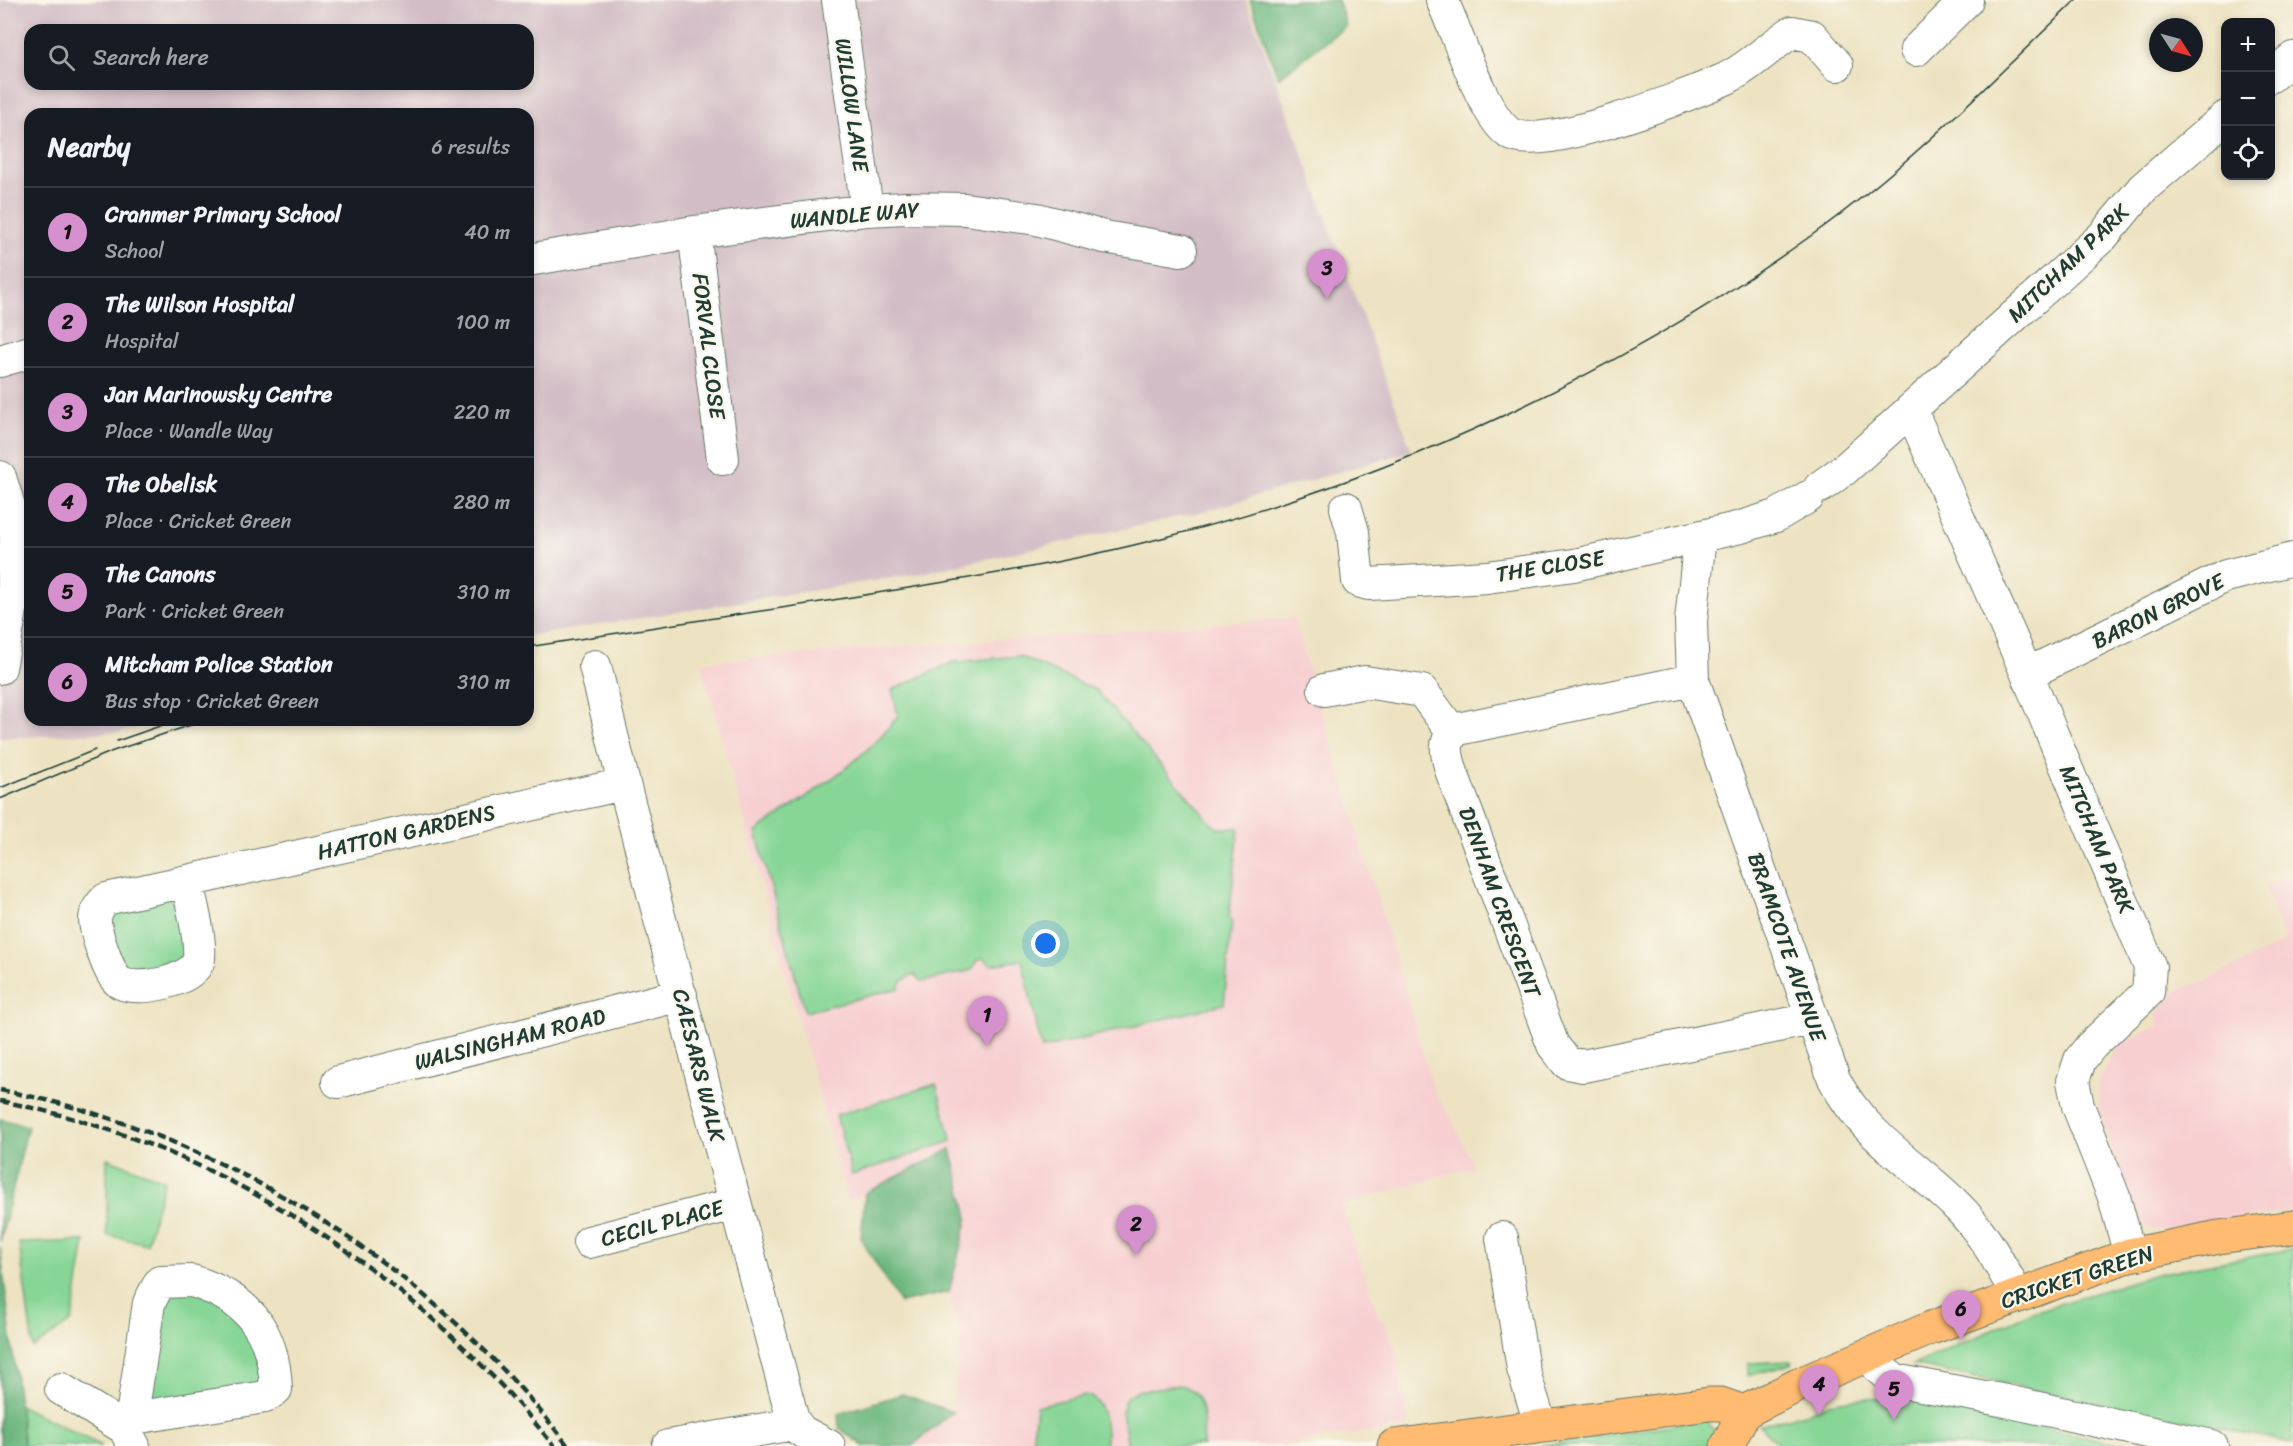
<!DOCTYPE html>
<meta charset="utf-8">
<style>
body{margin:0;font-family:Sriracha,sans-serif;background:#20242c;color:#f1f3f6}
.controls{position:absolute;right:18px;top:18px;display:grid;overflow:hidden;border-radius:12px;box-shadow:0 3px 9px #0003}
.controls button{width:54px;height:54px;display:grid;place-items:center;padding:0;border:0;border-bottom:2px solid #363941;background:#171b24;color:#f1f3f6;font:30px sans-serif}
.compass{position:absolute;left:2149px;top:18px;width:54px;height:54px;border-radius:50%;background:#171b24;box-shadow:0 3px 9px #0003;rotate:126deg}
.you{position:absolute;left:1046px;top:944px;width:21px;height:21px;margin:-15px;border:4px solid #fff;border-radius:50%;background:#1a73e8;box-shadow:0 0 0 9px #1a73e833}
.badge{display:grid;place-items:center;width:39px;height:39px;border-radius:50%;background:#d690ce;color:#111;font-size:20px;font-weight:700}
.pin{position:absolute;translate:-50% -50px;filter:drop-shadow(0 2px 3px #0008)}
.pin::after{content:'';position:absolute;top:32px;width:21px;height:18px;background:inherit;clip-path:polygon(0 0,100% 0,50% 100%)}
.list{margin:0;padding:0;list-style:none}
h2{display:flex;justify-content:space-between;align-items:center;height:78px;margin:0;padding:0 24px;font-size:26px}
h2 small{font-size:20px;font-weight:400;color:#9ea1a6}
.list li{display:grid;grid-template-columns:39px 1fr auto;gap:18px;align-items:center;box-sizing:border-box;height:90px;padding:0 24px;border-top:2px solid #363941}
.list b{display:block;font-size:22px;white-space:nowrap}
.list p{margin:0;font-size:20px;white-space:nowrap;color:#9ea1a6}
.list em{font-size:20px;font-style:normal;color:#9ea1a6}
.icon{flex:none;width:33px;height:33px;fill:none;stroke:currentColor;stroke-width:2;stroke-linecap:round;stroke-linejoin:round}
.map{position:relative;flex:none;width:2293px;height:1446px;overflow:hidden}
.search{position:absolute;background:#171b24;box-shadow:0 3px 9px #0003;left:24px;top:24px;width:510px;height:66px;display:flex;align-items:center;gap:15px;box-sizing:border-box;padding:0 21px;border-radius:18px;color:#9ea1a6;font-size:22px}
.panel{position:absolute;background:#171b24;box-shadow:0 3px 9px #0003;left:24px;top:108px;width:510px;height:618px;border-radius:18px}
.map>svg:first-child{display:block}
</style>
<div class="map">
<svg width="2293" height="1446" viewBox="0 0 2293 1446">
<rect width="100%" height="100%" fill="#fbf7ec"/>
<filter id="ink" filterUnits="userSpaceOnUse"><feTurbulence type="fractalNoise" baseFrequency=".0167" numOctaves="2"/><feDisplacementMap in="SourceGraphic" scale="12" xChannelSelector="R" yChannelSelector="G"/><feConvolveMatrix kernelMatrix="1 2 1 2 8 2 1 2 1" color-interpolation-filters="sRGB"/></filter>
<filter id="wash" filterUnits="userSpaceOnUse"><feTurbulence type="fractalNoise" baseFrequency=".008" numOctaves="4" result="noise"/><feDisplacementMap in="SourceGraphic" scale="24" xChannelSelector="R" yChannelSelector="G"/><feGaussianBlur stdDeviation="1.35" result="paint"/><feColorMatrix in="noise" values="0 0 0 0 0 0 0 0 0 0 0 0 0 0 0 0 0 1.4 0 .05"/><feComposite in="paint" operator="in"/></filter>
<g filter="url(#wash)">
<rect width="100%" height="100%" fill="#ede3c2"/>
<path fill="#f7cfd1" d="M1294,618L1435,1093L1451,1116L1474,1167L1341,1205L1380,1320H1384L1396,1352L1409,1426L1274,1446H912L953,1412L961,1336L949,1292L968,1217L951,1150L848,1201L701,662Z
M2293,875V1211L2153,1230L2139,1221L2099,1115L2098,1082L2119,1044L2159,1026L2156,1014L2173,992L2209,979L2284,942L2265,886Z"/>
<path fill="#d2bdc6" fill-rule="evenodd" d="M0,0H1246L1412,451L1201,512L922,573L528,636V114H30V720H168L120,732L0,738ZM30,30H528V84H30Z"/>
<path fill="#87d696" stroke="#538a65" stroke-width="1.5" d="M1019,656L1096,690L1211,823L1217,828H1239L1229,918L1232,919L1224,1004L1042,1049L1022,960L992,965L983,958L977,960L972,970L922,982L914,974L902,981L899,988L805,1012L756,832C801,799 867,761 898,715L892,690L953,662Z
M169,897L178,906L185,956L179,964L139,972L124,969L109,926L112,911Z
M936,1084L952,1141L852,1175L836,1115Z
M107,1158L164,1180L147,1244L107,1235Z
M85,1241L72,1321L33,1348L19,1243Z
M2293,1249V1443L1913,1365L2033,1312L2156,1274Z
M177,1284L221,1286L278,1378L141,1414L152,1303Z
M1791,1361L1792,1364L1748,1376V1363Z
M1179,1385C1207,1391 1204,1422 1203,1446H1128L1122,1412L1125,1399L1136,1391Z
M1085,1395C1104,1398 1108,1430 1105,1446H1032L1036,1406Z
M1904,1398L2130,1446H1780L1759,1425L1805,1414L1829,1403L1853,1399Z
M19,1405L102,1446H24Z
M1706,1419L1716,1433L1712,1446H1541Z"/>
<path fill="#6db77f" stroke="#467a5a" stroke-width="1.5" d="M1250,0H1338L1346,26L1278,78Z
M0,1119L28,1126L0,1243Z
M951,1149L968,1217L949,1292L900,1303L861,1239L865,1193Z
M0,1246L24,1446H0Z
M902,1394L953,1412L912,1446H863L839,1428L838,1414Z"/>
</g>
<g filter="url(#ink)">
<g fill="none" stroke-linecap="round" stroke-linejoin="round">
<g stroke="#677766" stroke-width="34">
<path id="minor" d="M838,0L867,210
M1442,0C1457,32 1483,115 1509,133C1539,155 1689,95 1725,79C1747,69 1770,46 1792,32L1812,36L1837,65
M1916,50L1967,0
M2270,77L2293,58
M694,232L723,459
M528,260L694,232L867,210L905,208L965,209L1037,219L1104,237L1181,250
M0,361L30,352
M1911,410L2027,674L2150,967L2148,992L2091,1046L2080,1060L2073,1081L2078,1106L2114,1197L2130,1255
M0,477C5,495 24,541 11,555C19,590 6,633 0,668
M1820,487L1845,469L2103,236L2143,188L2226,117
M1346,508L1353,532L1358,581L1369,584L1487,577L1574,565L1741,527L1776,516L1808,497
M1700,537L1691,621L1693,680L1834,1079C1863,1136 1911,1161 1955,1204C1982,1230 1999,1262 2017,1295
M595,666L624,784L793,1420L801,1431L829,1446
M2027,674L2226,576L2293,559
M1693,680L1458,729C1441,741 1447,756 1452,773L1553,1045L1567,1063L1583,1066L1812,1019
M1324,690L1365,682L1422,691L1453,733
M187,881L624,784
M187,881C191,903 201,936 199,958C196,982 135,993 119,982C109,976 95,931 95,919C96,910 100,905 106,899Z
M338,1082L681,995
M1502,1238L1523,1369L1541,1426
M589,1242L734,1204
M192,1281C247,1298 274,1330 276,1389L265,1397L140,1417L133,1409L149,1303L160,1282Z
M1869,1354L1878,1367L1894,1380L2006,1401L2212,1446
M61,1389L124,1428L134,1446
M668,1446L794,1424"/>
</g>
<g stroke="#677766" stroke-width="35">
<path id="major" d="M1744,1412L1798,1385L1931,1328L2130,1255L2219,1237L2293,1227
M1394,1446L1709,1404H1721L1744,1412
M1727,1446L1744,1412"/>
</g>
<use href="#minor" stroke="#fff" stroke-width="32"/>
<use href="#major" stroke="#ffbb71" stroke-width="33"/>
<path stroke="#1f3d34" stroke-width="1.5" d="M528,647C628,631 727,616 827,601C941,583 1055,566 1166,537C1396,478 1618,374 1812,235C1908,167 1991,82 2076,0
M117,741L177,720
M0,788L95,750
M0,799L113,751L206,720"/>
<path stroke="#1f3d34" stroke-width="4.5" stroke-dasharray="9 4.5" stroke-linecap="butt" d="M0,1090C220,1131 434,1268 568,1446
M0,1101C218,1143 416,1274 554,1446"/>
</g>
</g>
<g text-anchor="middle" dominant-baseline="central" stroke-width="4.5" stroke-linejoin="round" paint-order="stroke">
<g font-size="22" fill="#1f3d34" stroke="#fbf7ec">
<text transform="translate(852 105) rotate(82)">WILLOW LANE</text>
<text transform="translate(855 215) rotate(-5)">WANDLE WAY</text>
<text transform="translate(2068 263) rotate(-44)">MITCHAM PARK</text>
<text transform="translate(709 346) rotate(83)">FORVAL CLOSE</text>
<text transform="translate(1550 566) rotate(-9)">THE CLOSE</text>
<text transform="translate(2158 611) rotate(-26)">BARON GROVE</text>
<text transform="translate(406 832) rotate(-13)">HATTON GARDENS</text>
<text transform="translate(2097 839) rotate(67)">MITCHAM PARK</text>
<text transform="translate(1500 902) rotate(70)">DENHAM CRESCENT</text>
<text transform="translate(1787 947) rotate(71)">BRAMCOTE AVENUE</text>
<text transform="translate(510 1039) rotate(-14)">WALSINGHAM ROAD</text>
<text transform="translate(699 1065) rotate(76)">CAESARS WALK</text>
<text transform="translate(662 1223) rotate(-15)">CECIL PLACE</text>
<text transform="translate(2077 1277) rotate(-18)">CRICKET GREEN</text>
</g>
</g>
</svg>
<div class="controls">
<button>+</button>
<button>−</button>
<button><svg class="icon" aria-label="locate" viewBox="0 0 24 24"><circle cx="12" cy="12" r="6"/><path d="M12 2v4M12 18v4M2 12h4M18 12h4"/></svg></button>
</div>
<svg class="compass" viewBox="-18 -18 36 36"><path d="M0-13l5 13h-10z" fill="#e53935"/><path d="M0 13l5-13h-10z" fill="#9ea1a6"/></svg>
<div class="you"></div>
<div class="pin badge" style="left:987px;top:1046px">1</div>
<div class="pin badge" style="left:1136px;top:1255px">2</div>
<div class="pin badge" style="left:1327px;top:299px">3</div>
<div class="pin badge" style="left:1819px;top:1415px">4</div>
<div class="pin badge" style="left:1894px;top:1420px">5</div>
<div class="pin badge" style="left:1961px;top:1340px">6</div>
<div class="search"><svg class="icon" aria-label="search" viewBox="0 0 24 24"><circle cx="10" cy="10" r="6"/><path d="M15 15l6 6"/></svg>Search here</div>
<section class="panel">
<h2>Nearby<small>6 results</small></h2>
<ul class="list">
<li><span class="badge">1</span><div><b>Cranmer Primary School</b><p>School</p></div><em>40 m</em></li>
<li><span class="badge">2</span><div><b>The Wilson Hospital</b><p>Hospital</p></div><em>100 m</em></li>
<li><span class="badge">3</span><div><b>Jan Marinowsky Centre</b><p>Place · Wandle Way</p></div><em>220 m</em></li>
<li><span class="badge">4</span><div><b>The Obelisk</b><p>Place · Cricket Green</p></div><em>280 m</em></li>
<li><span class="badge">5</span><div><b>The Canons</b><p>Park · Cricket Green</p></div><em>310 m</em></li>
<li><span class="badge">6</span><div><b>Mitcham Police Station</b><p>Bus stop · Cricket Green</p></div><em>310 m</em></li>
</ul>
</section>
</div>
